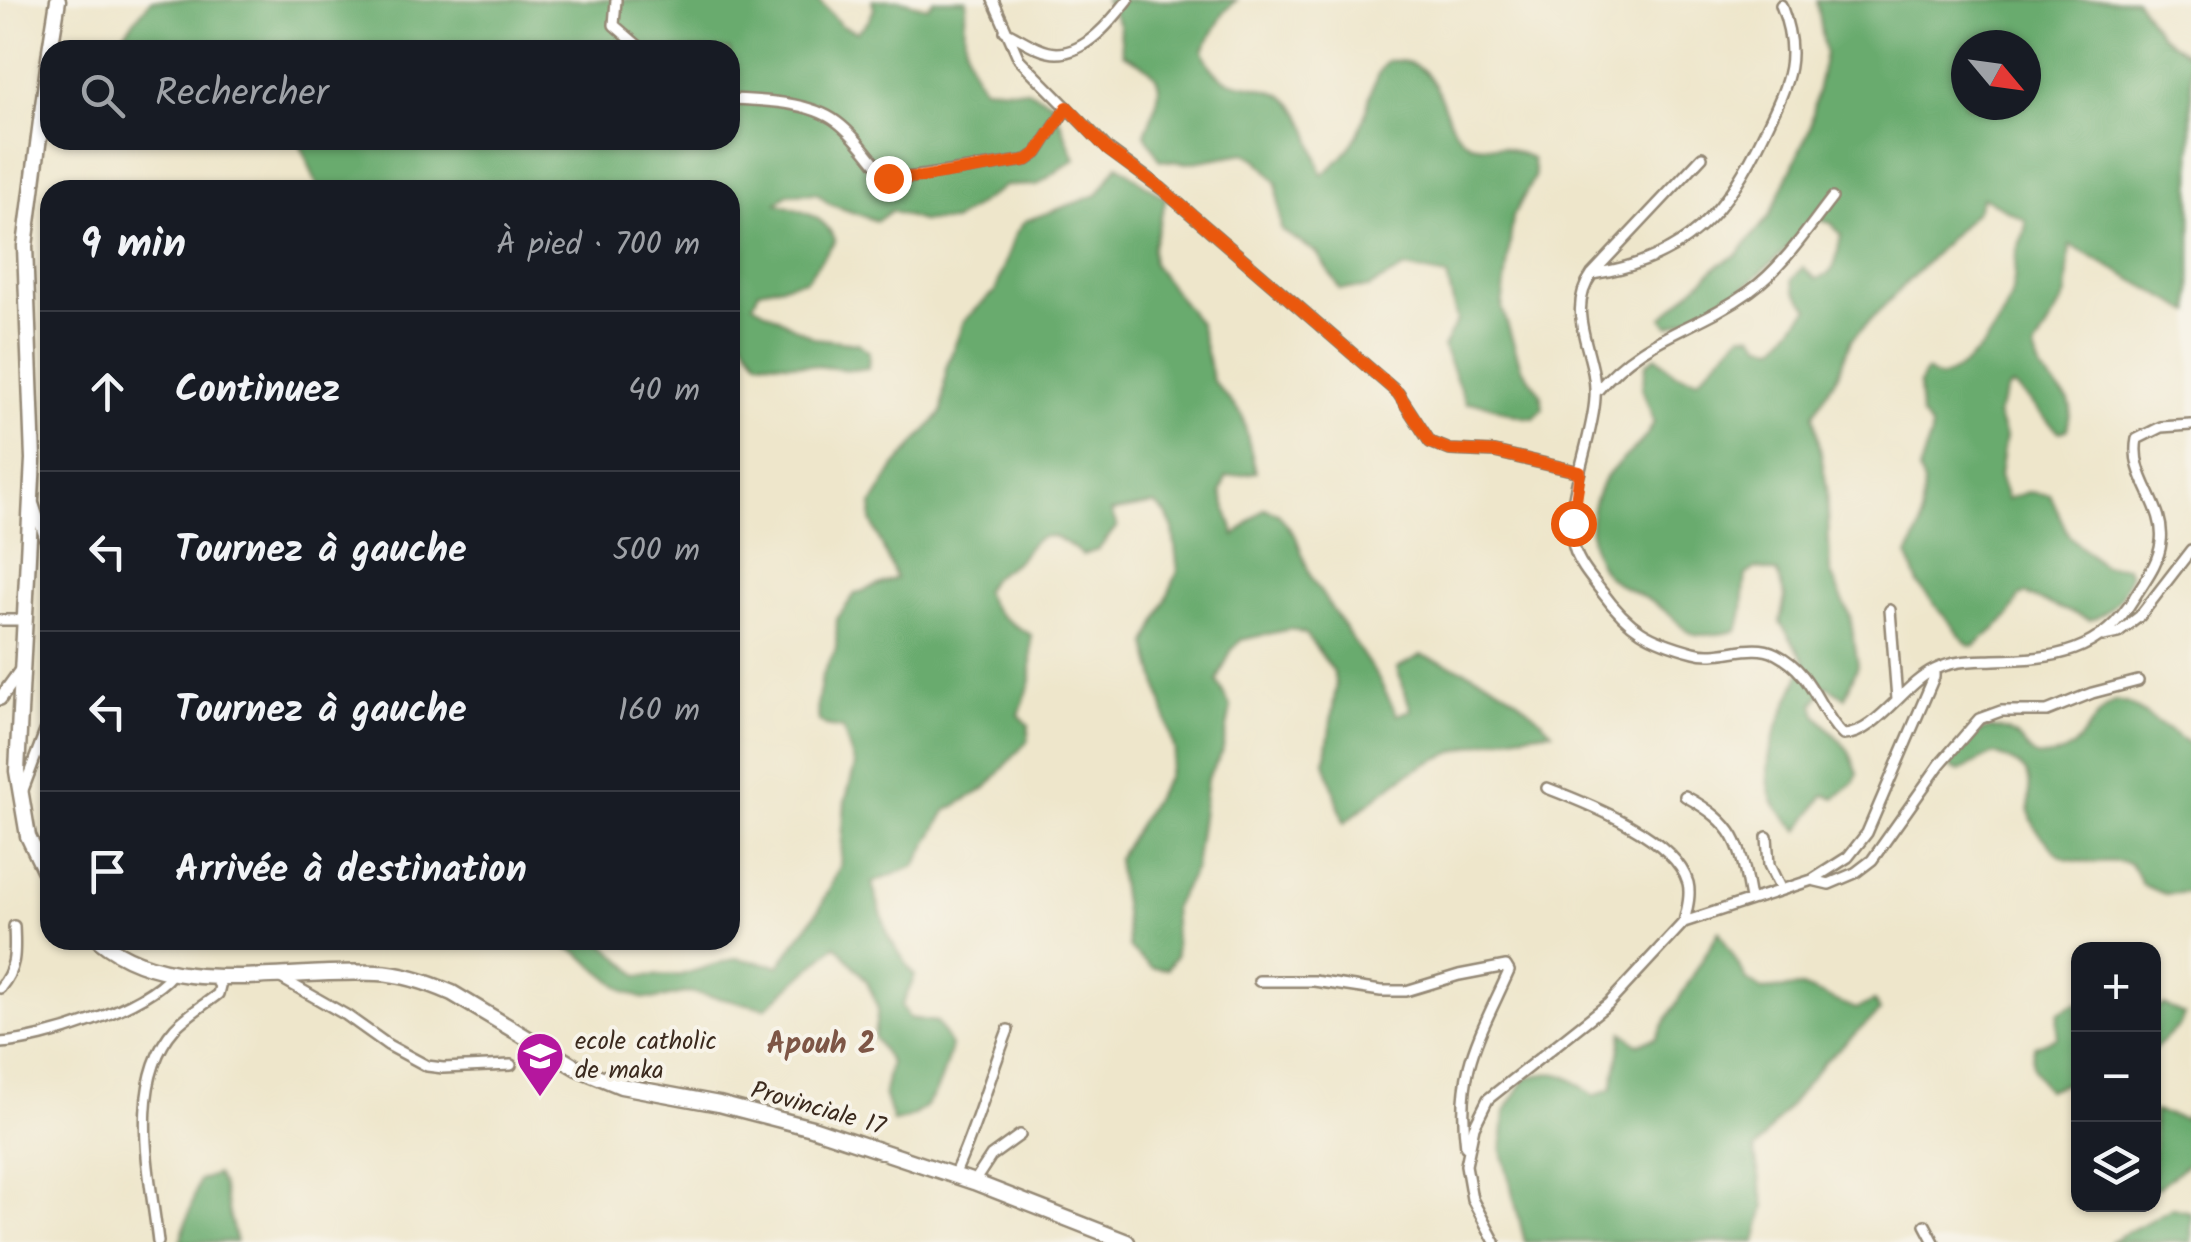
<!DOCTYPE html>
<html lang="fr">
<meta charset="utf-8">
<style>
body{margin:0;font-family:Kalam,sans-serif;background:#20242c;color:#f1f3f6}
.controls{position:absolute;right:30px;bottom:30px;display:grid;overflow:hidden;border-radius:20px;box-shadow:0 2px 8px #0004}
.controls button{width:90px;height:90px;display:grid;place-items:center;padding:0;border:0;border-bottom:2px solid #363941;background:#171b24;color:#f1f3f6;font:50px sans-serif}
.compass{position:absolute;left:1951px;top:30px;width:90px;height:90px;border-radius:50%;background:#171b24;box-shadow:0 2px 8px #0004;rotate:119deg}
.stop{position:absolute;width:30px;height:30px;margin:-22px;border:8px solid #ea580c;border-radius:50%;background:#fff}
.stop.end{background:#ea580c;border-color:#fff;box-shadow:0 2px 10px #0008}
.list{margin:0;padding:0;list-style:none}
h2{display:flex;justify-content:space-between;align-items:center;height:130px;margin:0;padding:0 40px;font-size:42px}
h2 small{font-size:32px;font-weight:400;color:#9ea1a6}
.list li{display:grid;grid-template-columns:65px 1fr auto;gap:30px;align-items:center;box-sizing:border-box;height:160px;padding:0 40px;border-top:2px solid #363941}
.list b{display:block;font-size:38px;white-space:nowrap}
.list em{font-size:32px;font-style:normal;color:#9ea1a6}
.icon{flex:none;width:55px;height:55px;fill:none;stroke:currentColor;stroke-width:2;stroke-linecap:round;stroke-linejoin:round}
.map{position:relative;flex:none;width:2191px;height:1242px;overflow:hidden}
.search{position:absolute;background:#171b24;box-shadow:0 2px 8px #0004;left:40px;top:40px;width:700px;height:110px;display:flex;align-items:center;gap:25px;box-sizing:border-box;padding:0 35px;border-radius:30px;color:#9ea1a6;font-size:38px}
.panel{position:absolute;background:#171b24;box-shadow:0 2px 8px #0004;left:40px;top:180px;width:700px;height:770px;border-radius:30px}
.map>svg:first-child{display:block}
</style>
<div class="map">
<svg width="2191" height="1242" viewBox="0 0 2191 1242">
<rect width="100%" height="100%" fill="#f7f3e8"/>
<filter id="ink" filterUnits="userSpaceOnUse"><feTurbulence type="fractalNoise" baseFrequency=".01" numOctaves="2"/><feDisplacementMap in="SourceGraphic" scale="20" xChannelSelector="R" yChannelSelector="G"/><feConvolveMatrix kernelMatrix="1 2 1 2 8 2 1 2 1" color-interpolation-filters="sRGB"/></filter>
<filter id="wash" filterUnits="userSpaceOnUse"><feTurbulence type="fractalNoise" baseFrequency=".0048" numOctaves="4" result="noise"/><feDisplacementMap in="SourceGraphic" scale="40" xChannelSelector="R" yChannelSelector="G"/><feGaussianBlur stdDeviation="2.25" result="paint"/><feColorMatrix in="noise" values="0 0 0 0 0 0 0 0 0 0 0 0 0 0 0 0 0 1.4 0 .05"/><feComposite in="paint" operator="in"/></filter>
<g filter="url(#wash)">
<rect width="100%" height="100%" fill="#eee6cb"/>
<path fill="#69ab6e" stroke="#526a46" stroke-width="2.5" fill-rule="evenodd" d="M151,0H818L842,26L857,32L868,22L874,9L872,0H900L927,7L934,0H967C962,34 963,58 983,87L1027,90L1053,103L1075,159L1037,185L1005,186L953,221H921L891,211L877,221L829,204L817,193L787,194L777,203C801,212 825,214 835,241L806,280L759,290L753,304L814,338L858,343L869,352L868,368L852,370L758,360L730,322V190H319L299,140H730V50H111Z
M1105,0H1236L1224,13L1203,50C1217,94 1248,79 1279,94C1307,107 1314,149 1322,175C1337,164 1349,151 1358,134C1370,109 1368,82 1387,61C1451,55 1434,128 1471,144C1480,147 1493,145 1502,147C1512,149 1523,155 1532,158L1535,175L1513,217L1502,308L1521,367L1540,393L1543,408L1534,418C1509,418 1491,400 1466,403L1443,347L1457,321L1447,276L1405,268L1368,288L1340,289L1317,253L1281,230L1277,183L1258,160L1245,153L1188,163L1160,160L1145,134C1161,90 1173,77 1123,54L1119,24Z
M1817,0H2136L2160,34L2191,57V312L2070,245L2066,295L2034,350L2041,372L2069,401L2071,408L2067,430L2060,432C2042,419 2031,399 2013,386L2007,389L1997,415L2005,437L1999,476L2007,499L2028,492L2050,495L2069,536L2103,566L2126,567L2130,574C2124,595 2111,613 2090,620C2069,610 2047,606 2026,594L2019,597L2009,617L1975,646H1969L1918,584L1908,556L1920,529L1924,484L1919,471L1931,435V427L1921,415L1919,385L1926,371L1939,378C1971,369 2001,327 2011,296C2016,280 2014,261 2017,250C2021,238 2027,233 2025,220L1982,197L1977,210L1851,340L1838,374L1814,414L1827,488L1830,572L1850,616L1858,665L1845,697L1826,686L1814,704L1817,715L1849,751L1858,774L1853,784L1835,798L1824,795L1799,831C1791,822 1778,812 1773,800C1755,755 1791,702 1805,661L1780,622L1785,597L1777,573L1756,568L1746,575C1743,592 1745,617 1737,631C1673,643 1696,627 1650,601C1636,593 1615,585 1605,573C1582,542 1588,494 1615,467C1630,451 1645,443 1654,422L1642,388L1646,364L1656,356L1674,373L1698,379L1742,334L1754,335L1762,344L1777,346L1809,308L1795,291L1792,280L1803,267L1816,279C1839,273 1836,255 1841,235L1831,223L1819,220L1807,224L1785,251L1731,300L1669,326L1662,318L1717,266L1738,254L1770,215L1810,128L1825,53ZM1966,45H2026V105H1966Z
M1118,165L1166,199L1152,249L1153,264L1199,323L1213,381L1242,415L1256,472L1226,477L1221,492L1235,536L1264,508L1278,513L1296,537L1311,578L1378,678L1397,715L1411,710L1397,668L1421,655C1483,676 1505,683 1552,731C1505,734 1449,749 1408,774C1386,788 1365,807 1344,823L1325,762L1336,687L1333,671L1306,634L1290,629L1241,640L1231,651L1217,681L1231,708L1222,753L1207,779L1195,868L1173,908L1176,956L1167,969L1151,968L1129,948L1117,859L1166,780L1175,752L1147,644L1178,571L1173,529L1166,514L1155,504L1111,512L1117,526L1098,550L1082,555C1065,541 1048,526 1029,546C1023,552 1025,553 1019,559C1004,572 995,571 984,590C991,615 1010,622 1031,635V681L1019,715L1029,725L1028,740L986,788L946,811L915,866L872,883L889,938L915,976L902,1006L909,1018L937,1022L951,1046C942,1080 934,1116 893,1122L884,1093L890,1063L874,1037L878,1009L867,981L836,945L766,1008L689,992L656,999L641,998L626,992L577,952L550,940H600L639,976L681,975L736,958L779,966L820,908L840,867L845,802L855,766L843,729L826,726L819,721L817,706L822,676L836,649L837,619L855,594L896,578L871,520L872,505L894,468L942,412L946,368L964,321L996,290L1015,234L1025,221L1097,195Z
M2117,701L2129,704L2191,745V892L2165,894L2142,885L2131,864C2109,857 2083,868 2061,856C2057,854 2054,849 2050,845C2045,839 2039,833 2035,827C2017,792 2052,773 1994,754L1960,771L1949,767C1963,742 1989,712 2019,739C2026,746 2028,751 2036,756C2086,761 2083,717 2117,701Z
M1719,931L1747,980L1762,990L1802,987L1856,1009L1874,1001L1880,1011L1823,1063L1754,1150L1765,1206L1756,1242H1525L1502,1151L1505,1112L1525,1079C1560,1067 1566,1075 1594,1096L1612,1088L1623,1032L1637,1044L1656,1038Z
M2078,1002V1079L2047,1090C2037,1075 2027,1064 2035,1046L2057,1037L2058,1012Z
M2164,1005L2184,1015L2179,1026L2154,1050V1009Z
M2191,1105V1161L2158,1188H2154V1111L2185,1119Z
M216,1174L222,1185L236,1242H180L199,1181Z
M2173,1208L2191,1212V1242H2109Z"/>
</g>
<g filter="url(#ink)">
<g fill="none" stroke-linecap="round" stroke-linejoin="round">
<g stroke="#948874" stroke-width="14">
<path id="minor" d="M616,0L614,25L643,50
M993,0L1019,59L1109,150L1162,189L1398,393L1430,442L1450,450L1495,452L1580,472
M1005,31C1020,38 1040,53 1057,53C1086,53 1112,20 1128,0
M730,99C762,100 811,102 837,122C856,136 870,158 885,175L893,180L1027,160L1037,153L1067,107
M1592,274C1687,260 1727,212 1766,129C1789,81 1801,57 1781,5
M1596,392C1645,334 1693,332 1750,291C1783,267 1807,230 1832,198
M34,505L50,554
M1890,610L1897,699
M0,620H24
M2103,636L2118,633L2140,616L2191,550
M1934,670C1955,660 1971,661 1994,660C2055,659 2101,653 2134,598C2145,580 2159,563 2161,542C2166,505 2129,477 2137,439L2161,427L2191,425
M1547,788C1586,803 1675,837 1688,883C1691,895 1687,909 1684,922
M23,790L50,718
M1685,796C1737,825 1740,842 1750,899
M1767,837L1769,865L1781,890
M1812,880L1829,884L1855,873L1872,860L1940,764L1979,719L2001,711H2047L2092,693L2138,681
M279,977L346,1015L388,1045L427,1066L443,1068L511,1065
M1259,981H1314L1381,991H1406L1459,975L1506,966L1509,971C1479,1038 1456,1069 1466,1147
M0,988C17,968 15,951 14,926
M0,1043C44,1041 144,1008 172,974
M954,1175C976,1129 989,1078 1008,1030
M974,1182L991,1156L1020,1135
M1925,1225L1934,1242
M158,1242C151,1178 126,1083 175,1028C186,1016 204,1005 218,994L220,986L213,975
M1495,1242L1472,1199L1466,1165L1474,1127L1488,1099L1608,1004L1684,922L1812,880L1848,857L1867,833L1934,677V670C1904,684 1876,734 1843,735C1817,710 1815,674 1776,654C1751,641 1721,660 1694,652C1649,640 1629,629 1602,592C1592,579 1578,563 1574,547C1562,505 1593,441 1595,398C1598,354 1563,314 1592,274L1702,157"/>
</g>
<g stroke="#948874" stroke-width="16">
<path id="tertiary" d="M0,699L21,670"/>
</g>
<g stroke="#948874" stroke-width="19">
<path id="primary" d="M50,50L58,0
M50,51L25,246L33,459L17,771L28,836L50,882
M99,940C173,1001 289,967 378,973C403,974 429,983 452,993L577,1068L621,1086L719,1104L812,1128L974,1182L1127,1242"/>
</g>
<use href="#minor" stroke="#fff" stroke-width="9"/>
<use href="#tertiary" stroke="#fff" stroke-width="11"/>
<use href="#primary" stroke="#fff" stroke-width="14"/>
</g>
</g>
<g fill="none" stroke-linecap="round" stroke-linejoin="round" filter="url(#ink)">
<path stroke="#ea580c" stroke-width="12" d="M888,178L922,177L1027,160L1037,153L1067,107L1108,150L1162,189L1398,393L1430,442L1450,450L1495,452L1580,472L1573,523"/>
</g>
<defs>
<g id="school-pin" transform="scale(2.5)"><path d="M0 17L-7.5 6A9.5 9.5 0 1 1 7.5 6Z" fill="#b5179e" stroke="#f7f3e8"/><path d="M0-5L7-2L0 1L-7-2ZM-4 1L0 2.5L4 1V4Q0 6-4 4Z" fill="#fff"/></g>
</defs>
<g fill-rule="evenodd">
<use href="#school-pin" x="540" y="1056"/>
</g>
<g text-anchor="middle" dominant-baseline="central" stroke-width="8" stroke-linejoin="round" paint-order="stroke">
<g font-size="25" fill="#3b2a1e" stroke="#f7f3e8" text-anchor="start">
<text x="575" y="1042">ecole catholic<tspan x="575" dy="29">de maka</tspan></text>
</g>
<g font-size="25" fill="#3b2a1e" stroke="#f7f3e8">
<text transform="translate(818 1109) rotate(16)">Provinciale 17</text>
</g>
<g font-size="30" font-weight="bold" fill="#7e5646" stroke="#f7f3e8">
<text x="821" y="1045">Apouh 2</text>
</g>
</g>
</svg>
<div class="controls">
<button>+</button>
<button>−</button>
<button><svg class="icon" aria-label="layers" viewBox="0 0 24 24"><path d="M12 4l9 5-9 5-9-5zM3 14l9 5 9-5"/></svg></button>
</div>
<svg class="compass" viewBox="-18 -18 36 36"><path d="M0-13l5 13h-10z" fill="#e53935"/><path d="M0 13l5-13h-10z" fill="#9ea1a6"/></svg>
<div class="stop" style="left:1573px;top:523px"></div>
<div class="stop end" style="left:888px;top:178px"></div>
<div class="search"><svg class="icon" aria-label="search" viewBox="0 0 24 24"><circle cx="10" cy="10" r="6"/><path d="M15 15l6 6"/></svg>Rechercher</div>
<section class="panel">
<h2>9 min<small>À pied · 700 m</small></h2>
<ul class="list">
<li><svg class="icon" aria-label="ahead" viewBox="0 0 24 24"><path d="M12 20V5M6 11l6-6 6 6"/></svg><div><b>Continuez</b></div><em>40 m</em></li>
<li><svg class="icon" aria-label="left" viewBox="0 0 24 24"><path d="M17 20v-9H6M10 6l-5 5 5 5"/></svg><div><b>Tournez à gauche</b></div><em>500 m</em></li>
<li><svg class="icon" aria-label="left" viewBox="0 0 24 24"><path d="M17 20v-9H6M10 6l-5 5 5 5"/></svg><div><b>Tournez à gauche</b></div><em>160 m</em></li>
<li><svg class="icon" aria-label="arrive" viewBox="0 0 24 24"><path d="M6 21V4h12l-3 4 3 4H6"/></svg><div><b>Arrivée à destination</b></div></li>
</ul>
</section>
</div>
